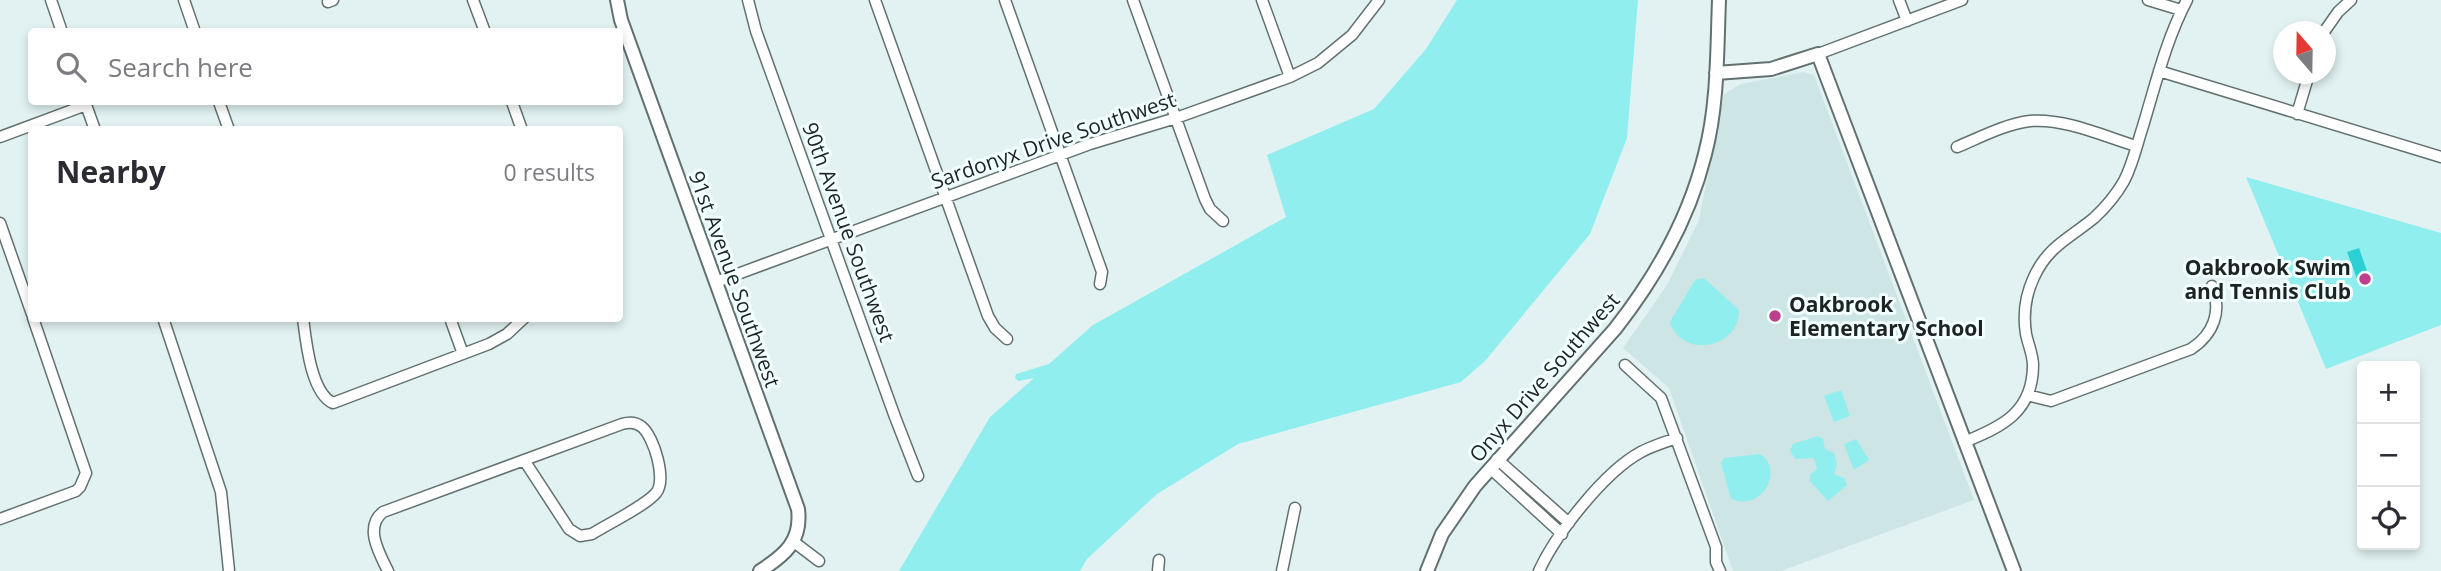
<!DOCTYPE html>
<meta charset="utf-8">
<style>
body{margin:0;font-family:"Open Sans",sans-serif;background:#f2f2f3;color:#2b2b33}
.controls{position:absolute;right:21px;bottom:21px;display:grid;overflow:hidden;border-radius:7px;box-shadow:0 4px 10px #0003}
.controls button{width:63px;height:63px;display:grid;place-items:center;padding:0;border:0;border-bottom:2px solid #e1e1e2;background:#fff;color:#2b2b33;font:35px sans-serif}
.compass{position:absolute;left:2273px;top:21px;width:63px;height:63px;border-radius:50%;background:#fff;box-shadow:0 4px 10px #0003;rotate:340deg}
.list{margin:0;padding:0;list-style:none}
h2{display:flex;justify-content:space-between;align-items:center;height:91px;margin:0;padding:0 28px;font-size:30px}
h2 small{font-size:23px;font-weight:400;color:#7c7c81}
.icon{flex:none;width:38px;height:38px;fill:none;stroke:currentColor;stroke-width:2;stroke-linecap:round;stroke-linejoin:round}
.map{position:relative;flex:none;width:2441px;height:571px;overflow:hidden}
.search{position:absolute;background:#fff;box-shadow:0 4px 10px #0003;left:28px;top:28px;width:595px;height:77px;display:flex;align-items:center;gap:18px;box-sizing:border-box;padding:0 24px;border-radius:7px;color:#7c7c81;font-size:26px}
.panel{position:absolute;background:#fff;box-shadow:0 4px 10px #0003;left:28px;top:126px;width:595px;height:196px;border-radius:7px}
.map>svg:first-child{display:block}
</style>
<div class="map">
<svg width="2441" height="571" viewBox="0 0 2441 571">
<rect width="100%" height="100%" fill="#e2f2f2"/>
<path fill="#cde5e5" d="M1803,72L1814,75L1974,500L1781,571H1733L1669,388L1623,348L1667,285L1699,220L1724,94L1741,84Z"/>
<path fill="#90eeee" d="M1457,0H1638L1627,138L1590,234L1485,361L1461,382L1238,444L1157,494L1087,559L1080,571H899L990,417L1034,378L1018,381L1015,378L1016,374L1049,364L1093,325L1286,217L1267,155L1374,109L1426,49Z
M2246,177L2441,233V325L2326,369Z
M1704,278L1739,310C1740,348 1682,360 1670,322L1695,280Z
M1841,390L1850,416L1834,422L1824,396Z
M1818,436L1823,439L1825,449L1834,453L1837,464L1834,474L1844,478L1847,485L1828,501L1810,481V475L1817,469L1815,460L1812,458L1795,459L1790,450L1793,444Z
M1856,439L1869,460L1854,470L1844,444Z
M1760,454C1785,470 1762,512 1731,499L1721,463L1724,458Z"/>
<path fill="#2cd0d2" d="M2359,248L2370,280L2359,284L2347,252Z"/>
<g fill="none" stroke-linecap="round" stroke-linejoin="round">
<g stroke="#627070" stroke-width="13">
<path id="minor" d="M51,0L62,32
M184,0L195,32
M473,0L485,32
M748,0L756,31L895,417L918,476
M875,0L988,316L995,328L1007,339
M1005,0L1102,272L1100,284
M1133,0L1205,199L1210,209L1223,221
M1262,0L1290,77
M1899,0L1907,21
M2148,0L2181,10
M328,2L333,0
M2324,32L2338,12L2351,0
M1818,54L1962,0
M2159,71L2441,157
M85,102L95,130
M219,102L229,130
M512,102L522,130
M2297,114L2309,74
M0,137L86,105
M1957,147C1979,138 2005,124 2030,121C2065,118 2103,136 2136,146
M0,223L32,314
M716,282L1090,144L1176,118L1290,77L1318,63L1352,35L1379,0
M163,318L221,492L229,571
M303,318C306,342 311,393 333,403L489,344L507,334L524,318
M450,318L463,354
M1625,365L1661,398L1716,547V562L1720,571
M2027,395L2051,401L2191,349C2214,334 2222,311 2212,286
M1964,442C2002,427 2033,412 2033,365C2033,355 2028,344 2026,334C2023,315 2026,294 2034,277C2048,246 2070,238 2094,218C2106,207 2116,195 2124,181C2133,164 2137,144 2143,126C2156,83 2166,40 2187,0
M1497,459L1569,523
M1490,468L1562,534
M0,519L76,491L80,487L86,473L33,318
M794,542L819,561
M388,571C379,553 364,527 383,512L622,424C629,422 636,422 642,427C654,437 667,480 656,493C645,506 608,524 592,534L580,536L569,529L524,460
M1158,571L1159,560
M1282,571L1295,508
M1539,571C1556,534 1604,472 1641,452C1652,446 1665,442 1677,438"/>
</g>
<g stroke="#627070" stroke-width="16">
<path id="tertiary" d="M617,0L621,20L798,509C802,541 785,555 760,571
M1716,73L1771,69L1818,54L2014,571
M1427,571L1442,534L1475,486L1615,329C1655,278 1689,219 1705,154C1718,105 1717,51 1719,0"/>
</g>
<use href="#minor" stroke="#fff" stroke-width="10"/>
<use href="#tertiary" stroke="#fff" stroke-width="12"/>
</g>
<g fill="#bd3f8d" stroke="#f2ffff" stroke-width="2.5">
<circle cx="2365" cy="279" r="7"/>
<circle cx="1775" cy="316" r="7"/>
</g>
<g text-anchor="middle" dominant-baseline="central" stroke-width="6" stroke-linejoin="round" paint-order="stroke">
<g font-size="21" fill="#1d2323" stroke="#f2ffff">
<text transform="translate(1053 140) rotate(-19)">Sardonyx Drive Southwest</text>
<text transform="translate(849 232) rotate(70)">90th Avenue Southwest</text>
<text transform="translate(735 279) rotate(70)">91st Avenue Southwest</text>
<text transform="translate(1544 377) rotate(-49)">Onyx Drive Southwest</text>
</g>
<g font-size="21" font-weight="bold" fill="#1d2323" stroke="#f2ffff" text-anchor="end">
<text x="2351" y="267">Oakbrook Swim<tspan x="2351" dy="24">and Tennis Club</tspan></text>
<text x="1789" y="304" text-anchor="start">Oakbrook<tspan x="1789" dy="24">Elementary School</tspan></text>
</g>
</g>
</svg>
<div class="controls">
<button>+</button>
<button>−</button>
<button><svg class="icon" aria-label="locate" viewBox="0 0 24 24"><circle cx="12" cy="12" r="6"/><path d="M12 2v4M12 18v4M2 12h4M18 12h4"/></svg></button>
</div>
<svg class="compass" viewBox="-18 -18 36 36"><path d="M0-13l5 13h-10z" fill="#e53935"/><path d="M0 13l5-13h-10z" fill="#7c7c81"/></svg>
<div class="search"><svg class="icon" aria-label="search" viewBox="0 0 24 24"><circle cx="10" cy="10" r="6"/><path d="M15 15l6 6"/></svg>Search here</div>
<section class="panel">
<h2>Nearby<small>0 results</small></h2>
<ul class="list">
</ul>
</section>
</div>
